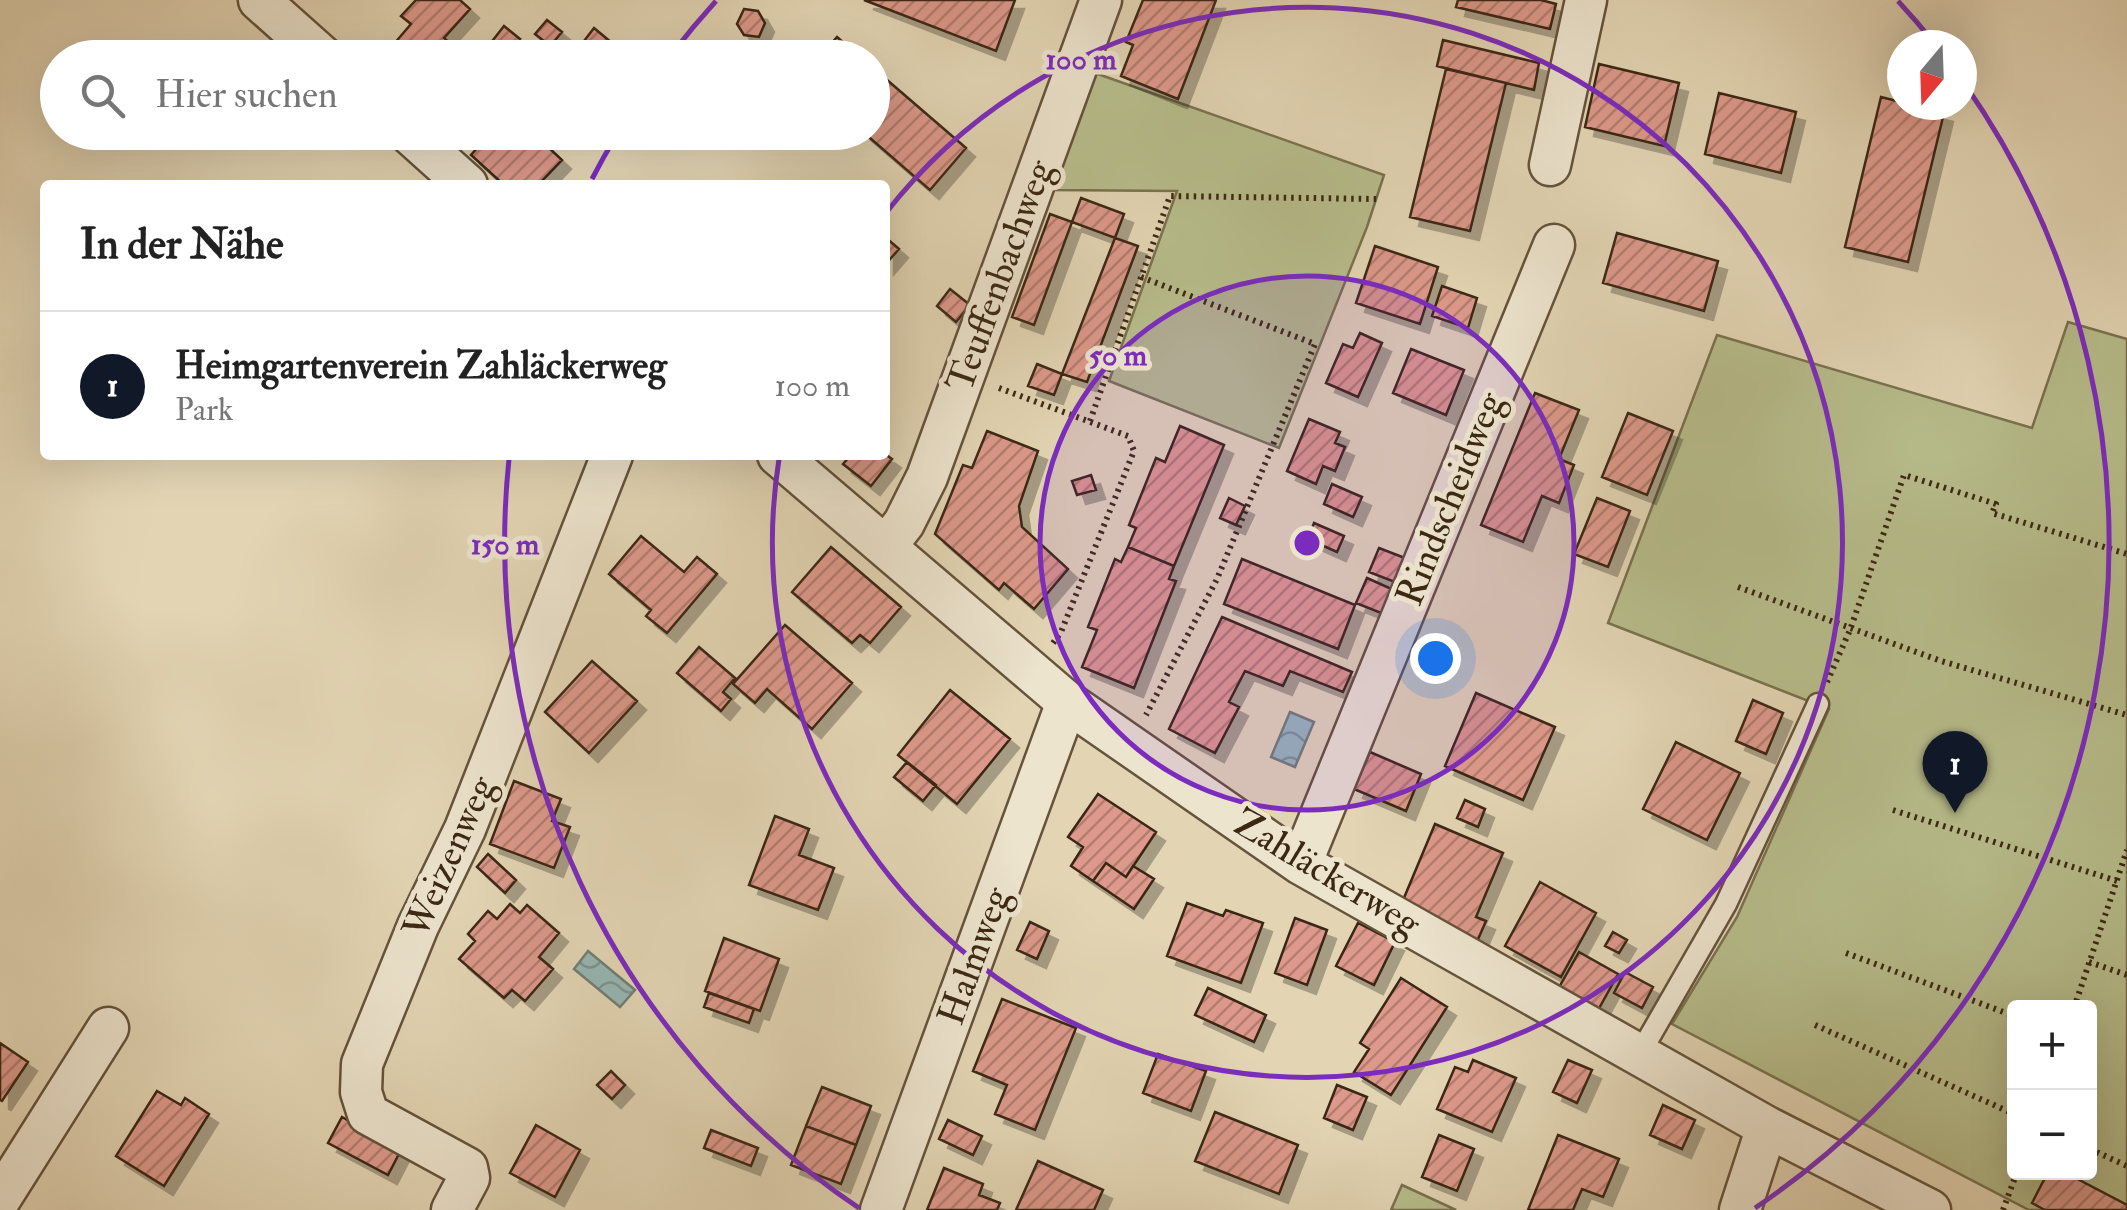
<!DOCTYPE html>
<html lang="de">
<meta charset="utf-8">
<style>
body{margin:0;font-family:"IM FELL Double Pica",serif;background:#f6f6f6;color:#222}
.controls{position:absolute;right:30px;bottom:30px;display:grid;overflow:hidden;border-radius:10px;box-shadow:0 10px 40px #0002}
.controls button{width:90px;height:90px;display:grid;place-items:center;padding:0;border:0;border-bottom:2px solid #e0e0e0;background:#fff;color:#222;font:50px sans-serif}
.compass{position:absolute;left:1887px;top:30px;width:90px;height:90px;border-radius:50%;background:#fff;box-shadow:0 10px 40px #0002;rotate:199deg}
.you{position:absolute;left:1435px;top:658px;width:35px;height:35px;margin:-25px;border:8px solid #fff;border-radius:50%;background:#1a73e8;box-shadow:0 0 0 15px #1a73e833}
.badge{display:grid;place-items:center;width:65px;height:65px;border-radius:50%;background:#111827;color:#fff;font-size:32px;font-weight:700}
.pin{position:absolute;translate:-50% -82px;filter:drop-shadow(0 2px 5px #0008)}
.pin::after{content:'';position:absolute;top:52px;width:35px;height:30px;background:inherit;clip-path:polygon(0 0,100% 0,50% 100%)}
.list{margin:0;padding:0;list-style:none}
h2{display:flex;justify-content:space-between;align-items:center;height:130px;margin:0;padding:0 40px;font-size:42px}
h2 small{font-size:32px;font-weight:400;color:#767676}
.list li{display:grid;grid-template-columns:65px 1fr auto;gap:30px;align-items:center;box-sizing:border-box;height:150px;padding:0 40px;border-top:2px solid #e0e0e0}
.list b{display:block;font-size:38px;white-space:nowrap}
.list p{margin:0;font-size:32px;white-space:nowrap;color:#767676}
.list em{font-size:32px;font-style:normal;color:#767676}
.icon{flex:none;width:55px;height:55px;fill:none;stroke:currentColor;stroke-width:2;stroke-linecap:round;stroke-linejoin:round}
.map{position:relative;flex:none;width:2127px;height:1210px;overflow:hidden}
.search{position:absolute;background:#fff;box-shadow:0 10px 40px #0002;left:40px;top:40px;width:850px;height:110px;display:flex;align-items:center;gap:25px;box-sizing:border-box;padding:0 35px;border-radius:55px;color:#767676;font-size:38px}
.panel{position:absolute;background:#fff;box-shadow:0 10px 40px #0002;left:40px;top:180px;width:850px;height:280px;border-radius:10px}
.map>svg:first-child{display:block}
</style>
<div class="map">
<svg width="2127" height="1210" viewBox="0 0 2127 1210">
<defs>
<pattern id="grass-tufts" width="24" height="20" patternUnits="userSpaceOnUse" patternTransform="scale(2.5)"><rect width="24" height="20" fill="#b7bc8b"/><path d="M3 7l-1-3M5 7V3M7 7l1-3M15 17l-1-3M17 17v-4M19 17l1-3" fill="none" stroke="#969970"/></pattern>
<pattern id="water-waves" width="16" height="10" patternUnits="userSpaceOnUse" patternTransform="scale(2.5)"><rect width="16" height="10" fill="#97b7b5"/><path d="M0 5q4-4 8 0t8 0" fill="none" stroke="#7c9592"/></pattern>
<pattern id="building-hatch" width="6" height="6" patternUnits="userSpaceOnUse" patternTransform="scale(2.5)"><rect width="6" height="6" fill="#dd998b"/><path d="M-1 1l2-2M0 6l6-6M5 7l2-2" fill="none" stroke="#b47d70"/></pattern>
<filter id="shadow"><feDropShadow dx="9" dy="9" stdDeviation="0" flood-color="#0004"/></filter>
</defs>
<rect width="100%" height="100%" fill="#e3d5b4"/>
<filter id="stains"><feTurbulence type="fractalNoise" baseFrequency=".002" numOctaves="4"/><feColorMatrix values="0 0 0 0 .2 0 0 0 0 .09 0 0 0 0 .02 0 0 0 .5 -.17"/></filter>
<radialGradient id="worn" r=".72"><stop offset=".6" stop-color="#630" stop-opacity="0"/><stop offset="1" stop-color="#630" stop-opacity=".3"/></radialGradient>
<path fill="url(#grass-tufts)" stroke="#79724f" stroke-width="2.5" d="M1402,1185L1456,1210H1391Z"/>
<path fill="#b7bc8b" stroke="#79724f" stroke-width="2.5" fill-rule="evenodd" d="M1095,73L1384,175L1367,227L1279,448L1109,381L1177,191L1050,190Z
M2068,322L2127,339V1210H2029L1672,1024L1737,917L1829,709L1608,623L1717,335L2032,428ZM2014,1008H2090V1172H2014Z"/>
<path fill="url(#water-waves)" stroke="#727e74" stroke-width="2.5" d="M1290,712L1314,722L1295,767L1271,757Z
M588,951L635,990L620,1007L574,969Z"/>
<path fill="url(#building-hatch)" stroke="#3b2813" stroke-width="2.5" filter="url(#shadow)" d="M416,0H460L470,9L444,38L453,46L442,58H382L411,24L401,16Z
M864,0H1015L996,51Z
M1143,0H1216L1178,99L1121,76L1133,45L1126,42Z
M1458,0H1541L1556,4L1550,29L1456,7Z
M744,9L758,11L765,23L759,37L744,35L737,24Z
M547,20L562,32L550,46L535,34Z
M504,26L520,39L508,53L493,40Z
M594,28L612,43L599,58H571Z
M837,37L861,58H819Z
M1443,40L1539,63L1534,90L1437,66Z
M1599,64L1679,83L1664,146L1585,127Z
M872,67L966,148L930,190L863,132H872Z
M1446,69L1506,83L1470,231L1410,217Z
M1719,93L1796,112L1781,173L1705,154Z
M1881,97L1944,113L1908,262L1845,247Z
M492,132H532L562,160L538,185H504L471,155Z
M1081,198L1124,214L1115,238L1072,222Z
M1050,214L1072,222L1034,325L1012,317Z
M1617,233L1718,261L1704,311L1603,283Z
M885,237L899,249L885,265Z
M1115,238L1138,246L1087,382L1062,374Z
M1375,246L1438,267L1420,324L1356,303Z
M1442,286L1477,298L1468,328L1432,316Z
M950,289L970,305L956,322L937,306Z
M1360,333L1382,343L1358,397L1326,383L1343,344L1353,348Z
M1411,349L1464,370L1446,415L1393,393Z
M1037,364L1062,374L1054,395L1028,386Z
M1535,393L1579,410L1559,459L1574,465L1559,503L1542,496L1523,542L1481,525Z
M1628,413L1673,431L1647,495L1602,477Z
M1309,419L1340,432L1335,443L1345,447L1335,471L1323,466L1316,484L1287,471Z
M1180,426L1224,445L1174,566L1128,547L1136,528L1129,525L1156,458L1165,462Z
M987,431L1038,451L1019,506L1022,527L1068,569L1034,609L1004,583L999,590L935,534L963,465L972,468Z
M885,454L892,459L871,486L843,464L851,455Z
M1091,475L1096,490L1077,495L1072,481Z
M1332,484L1362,497L1353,517L1324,504Z
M1229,498L1245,506L1236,525L1220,518Z
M1597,498L1630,511L1608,567L1574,554Z
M1314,523L1344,536L1337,552L1308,539Z
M641,536L684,572L697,557L717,574L667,633L646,616L651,610L609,574Z
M831,547L901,607L870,643L860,635L852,643L792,592Z
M1128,547L1174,566L1169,579L1176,581L1134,688L1082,667L1097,630L1088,627L1115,559L1121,562Z
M1379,548L1410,560L1400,584L1369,572Z
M1242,559L1355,605L1338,649L1224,604Z
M1367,578L1396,591L1386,615L1356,603Z
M1222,617L1352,672L1343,692L1290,671L1283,686L1245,671L1229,702L1239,707L1215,753L1169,729Z
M785,625L852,683L812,729L767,689L755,703L733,684Z
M699,647L735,678L723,692L731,699L721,711L677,673Z
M592,661L637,701L589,753L545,712Z
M950,690L1010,739L957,804L898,755Z
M1476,693L1555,727L1523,800L1445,766Z
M1753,700L1783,713L1766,754L1736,741Z
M1676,742L1740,773L1707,840L1643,809Z
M1370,752L1421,774L1406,811L1354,789Z
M907,762L936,785L923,801L894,777Z
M514,781L561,799L552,821L570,827L554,868L490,844Z
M1098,794L1156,832L1126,877L1106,863L1093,881L1071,866L1083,847L1068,837Z
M1465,800L1485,809L1478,827L1457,818Z
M775,816L809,829L799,855L834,868L818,910L749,885Z
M1435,824L1503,853L1476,917L1486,921L1476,944L1401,905Z
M488,854L516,880L505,893L477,867Z
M1106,863L1126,877L1133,866L1154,879L1134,909L1093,881Z
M1540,882L1596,913L1561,977L1505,946Z
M1187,903L1223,916L1226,910L1263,923L1241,983L1167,956Z
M510,904L520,913L527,905L559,933L539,957L553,969L525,1001L512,990L504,998L459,959L475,941L468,934L488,911L497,919Z
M1295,918L1327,930L1307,985L1275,973Z
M1030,922L1049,931L1037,959L1017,950Z
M1358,923L1395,942L1374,985L1336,966Z
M1613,932L1627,940L1619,953L1605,946Z
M724,938L779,959L760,1011L705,991Z
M1579,952L1618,974L1597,1012L1557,991Z
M1625,972L1653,987L1642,1008L1614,993Z
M1401,978L1447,1007L1391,1095L1354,1072L1369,1049L1360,1043Z
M1208,988L1266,1015L1254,1042L1195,1015Z
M709,993L754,1009L749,1023L704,1007Z
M1002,999L1076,1028L1035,1130L995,1114L1007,1085L973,1071Z
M0,1043L28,1062L2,1101L0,1100Z
M1158,1054L1206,1071L1191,1111L1143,1093Z
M1473,1060L1516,1078L1492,1132L1437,1109L1455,1067L1468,1072Z
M1568,1060L1592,1070L1577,1103L1553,1092Z
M611,1071L625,1085L612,1099L597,1085Z
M1337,1085L1367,1097L1353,1130L1324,1118Z
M822,1087L871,1106L856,1145L806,1126Z
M157,1091L181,1105L185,1098L209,1114L164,1186L116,1156Z
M1663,1105L1695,1120L1682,1149L1650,1135Z
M1215,1112L1298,1145L1279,1194L1195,1161Z
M342,1117L401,1150L388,1175L328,1143Z
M948,1120L982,1136L973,1155L939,1139Z
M536,1125L580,1150L555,1197L510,1173Z
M806,1126L856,1145L841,1184L791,1165Z
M711,1130L758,1148L751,1166L704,1148Z
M1439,1135L1474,1149L1457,1191L1422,1177Z
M1558,1135L1619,1159L1603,1197L1582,1189L1573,1210H1528Z
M1038,1161L1103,1190L1094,1210H1016Z
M944,1168L983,1184L979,1195L1000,1203L997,1210H927Z
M2048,1172H2064L2127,1205V1210H2045L2032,1203Z"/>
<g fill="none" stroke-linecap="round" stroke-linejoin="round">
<g stroke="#65533b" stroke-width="25">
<path id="service" d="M1639,1055L1726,904L1818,704"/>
</g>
<g stroke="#65533b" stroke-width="45">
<path id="minor" d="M259,0L324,58
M408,132L467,185
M1550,165L1586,0
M778,455L1067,702L1301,864L1767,1127L1930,1210
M887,545L904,523L927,477L1101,0
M1301,864L1554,245
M0,1199L108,1028
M452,1210L469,1178L467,1168L368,1114L361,1092L362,1064L418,926L465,829L612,455
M881,1210L1067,702
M1740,1210L1767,1127"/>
</g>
<path stroke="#3b2813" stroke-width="6" stroke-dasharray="2.5 5" stroke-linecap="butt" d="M1141,277L1315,344L1217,579L1146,715
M999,388L1128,436L1134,451L1061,632L1053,643
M1090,421L1170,196L1377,199
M1738,587L1941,661L2127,715
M1827,682L1850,630L1904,475L1996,504L1992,513L2127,554
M1893,810L2117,881
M1846,953L2014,1016
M2089,962L2127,975
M2074,1008L2127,850
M1815,1025L2014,1114
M2090,1149L2127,1166
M2003,1210L2017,1172"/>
<use href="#service" stroke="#ede4ce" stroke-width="20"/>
<use href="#minor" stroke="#ede4ce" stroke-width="40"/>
</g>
<circle cx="1307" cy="543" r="267" fill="#7b2cbf" fill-opacity=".12"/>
<g fill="none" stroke="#7b2cbf" stroke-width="5">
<circle cx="1307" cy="543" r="267"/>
<path d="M885 214A535 535 0 1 1 779 459"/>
<path d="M859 1208A802 802 0 0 1 509 459M592 179A802 802 0 0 1 616 136M671 55A802 802 0 0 1 716 1M1898 1A802 802 0 0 1 1935 44M1964 83A802 802 0 0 1 1755 1208"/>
</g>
<g text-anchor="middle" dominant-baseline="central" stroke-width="10" stroke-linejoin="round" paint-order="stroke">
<g font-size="38" fill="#3b2813" stroke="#ede4ce">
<text transform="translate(1000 276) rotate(-70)">Teuffenbachweg</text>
<text transform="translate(1450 499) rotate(-68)">Rindscheidweg</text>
<text transform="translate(449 857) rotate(-66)">Weizenweg</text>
<text transform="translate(1327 873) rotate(31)">Zahläckerweg</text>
<text transform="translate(974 956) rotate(-70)">Halmweg</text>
</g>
</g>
<circle cx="1307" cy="543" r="15" fill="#7b2cbf" stroke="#ede4ce" stroke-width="5"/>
<g font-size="30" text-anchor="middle" font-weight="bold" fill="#7b2cbf" stroke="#ede4ce" stroke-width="10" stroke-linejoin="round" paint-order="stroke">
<text x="1081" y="69">100 m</text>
<text x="1118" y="365">50 m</text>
<text x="505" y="554">150 m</text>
</g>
<rect width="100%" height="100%" filter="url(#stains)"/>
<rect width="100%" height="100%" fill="url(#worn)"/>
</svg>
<div class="controls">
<button>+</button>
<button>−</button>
</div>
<svg class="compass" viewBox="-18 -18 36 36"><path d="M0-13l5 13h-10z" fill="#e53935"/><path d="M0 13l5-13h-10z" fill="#767676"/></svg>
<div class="you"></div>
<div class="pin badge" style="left:1955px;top:813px">1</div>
<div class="search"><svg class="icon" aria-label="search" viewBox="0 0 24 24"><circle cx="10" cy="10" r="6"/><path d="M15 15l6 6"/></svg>Hier suchen</div>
<section class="panel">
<h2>In der Nähe<small></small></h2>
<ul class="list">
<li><span class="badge">1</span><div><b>Heimgartenverein Zahläckerweg</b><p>Park</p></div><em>100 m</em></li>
</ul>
</section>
</div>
